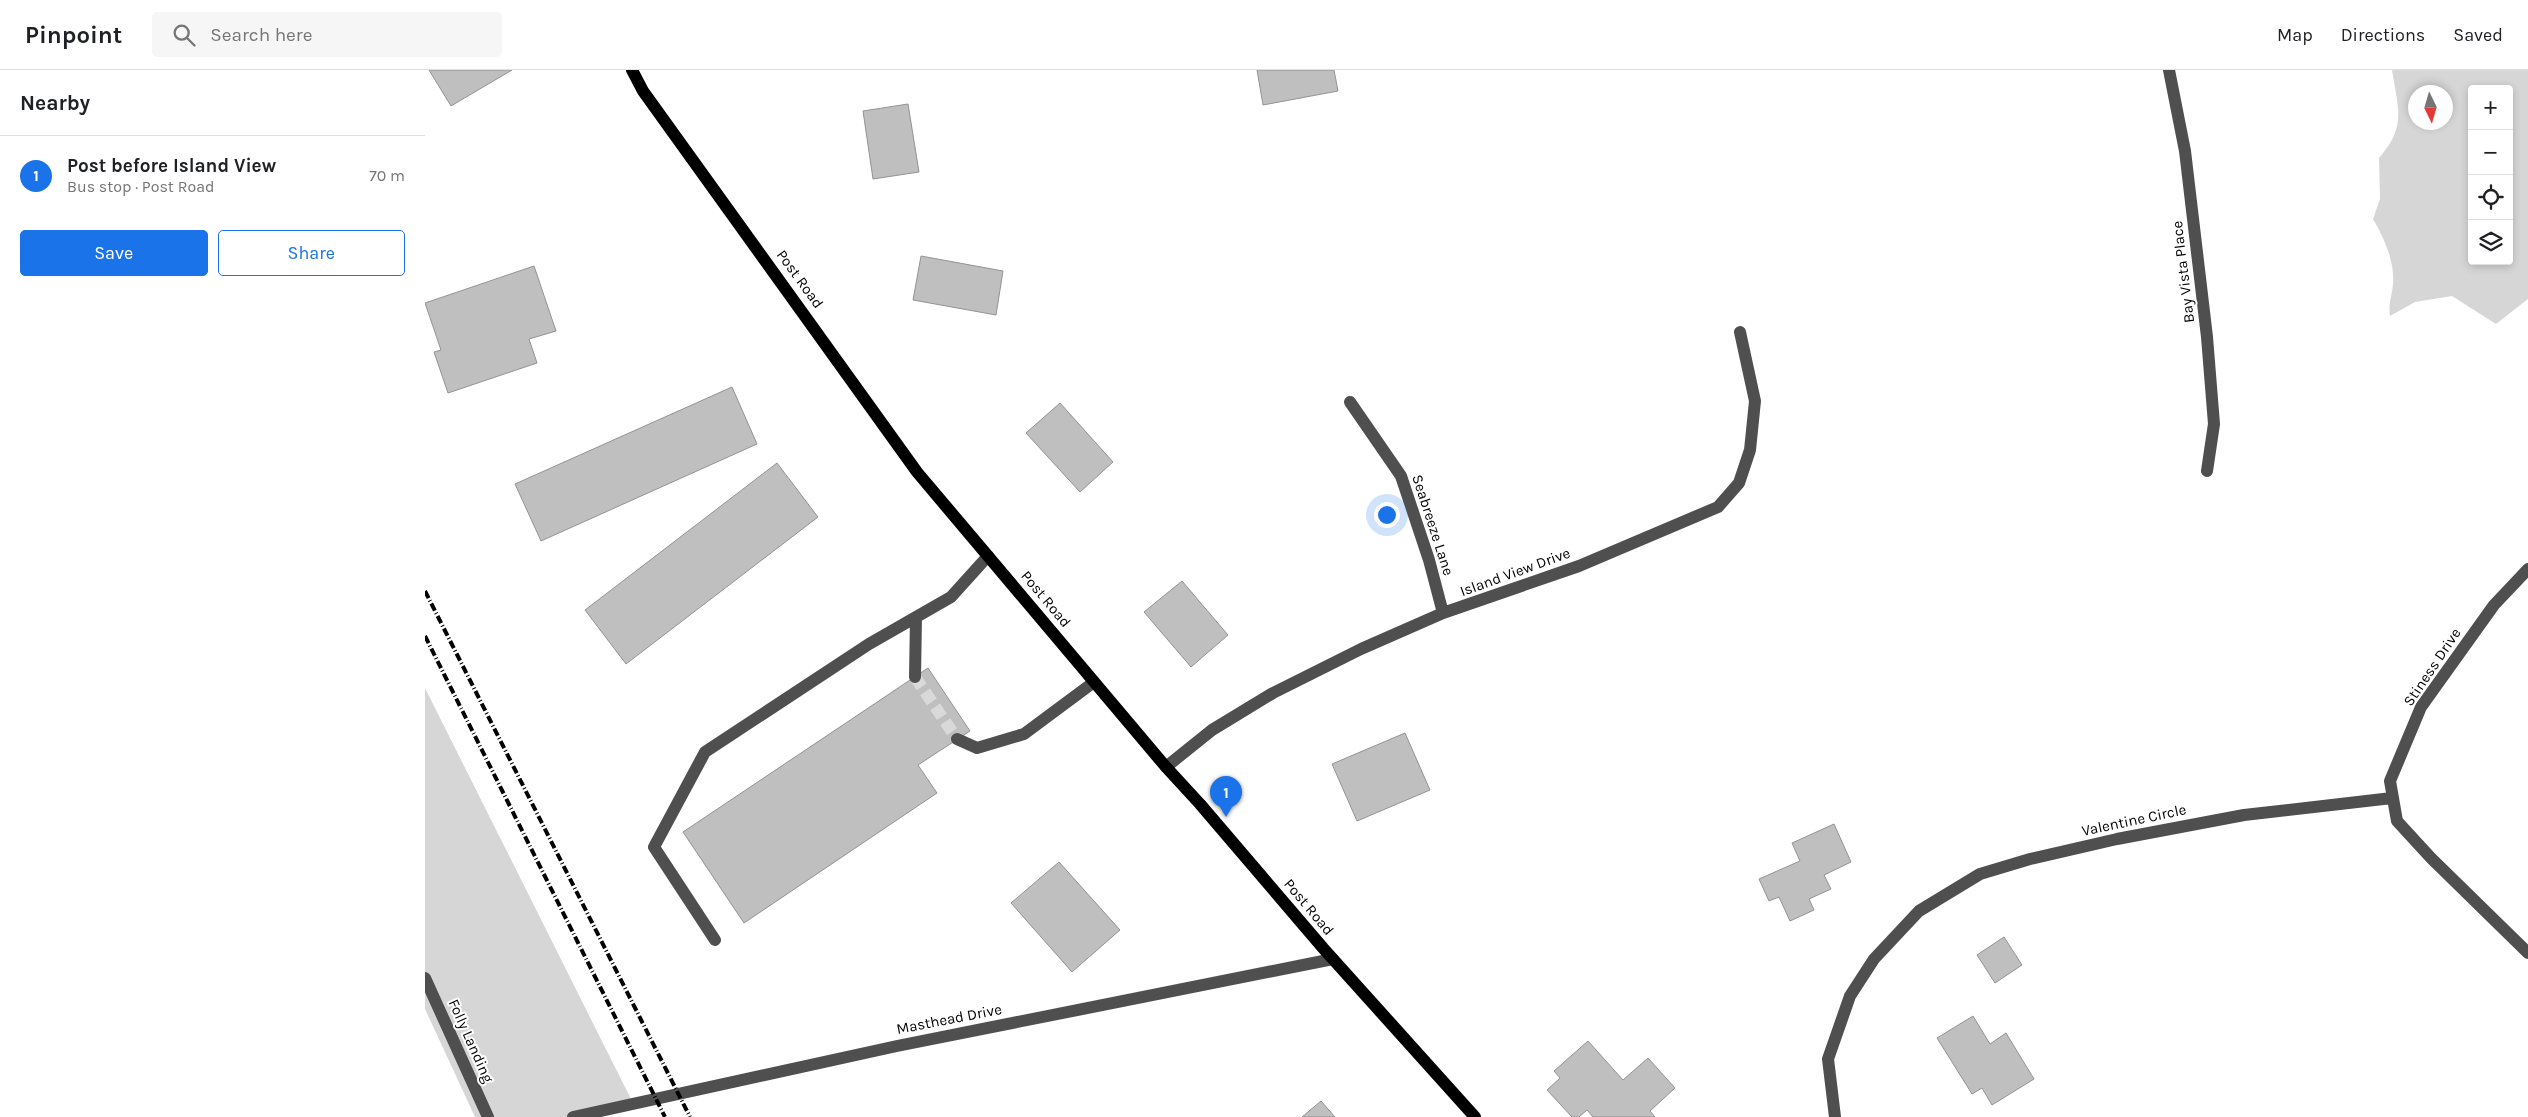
<!DOCTYPE html>
<meta charset="utf-8">
<style>
body{margin:0;font-family:Karla,sans-serif;background:#f6f6f6;color:#202124}
.controls{position:absolute;right:15px;top:15px;display:grid;overflow:hidden;border-radius:5px;box-shadow:0 2px 8px #0003}
.controls button{width:45px;height:45px;display:grid;place-items:center;padding:0;border:0;border-bottom:1px solid #e0e0e0;background:#fff;color:#202124;font:25px sans-serif}
.compass{position:absolute;left:1983px;top:15px;width:45px;height:45px;border-radius:50%;background:#fff;box-shadow:0 2px 8px #0003;rotate:175deg}
.you{position:absolute;left:961px;top:444px;width:18px;height:18px;margin:-12px;border:4px solid #fff;border-radius:50%;background:#1a73e8;box-shadow:0 0 0 8px #1a73e833}
.badge{display:grid;place-items:center;width:32px;height:32px;border-radius:50%;background:#1a73e8;color:#fff;font-size:16px;font-weight:700}
.pin{position:absolute;translate:-50% -41px;filter:drop-shadow(0 1px 2px #0008)}
.pin::after{content:'';position:absolute;top:26px;width:18px;height:15px;background:inherit;clip-path:polygon(0 0,100% 0,50% 100%)}
.list{margin:0;padding:0;list-style:none}
h2{display:flex;justify-content:space-between;align-items:center;height:65px;margin:0;padding:0 20px;font-size:21px}
h2 small{font-size:16px;font-weight:400;color:#757577}
.list li{display:grid;grid-template-columns:32px 1fr auto;gap:15px;align-items:center;box-sizing:border-box;height:80px;padding:0 20px;border-top:1px solid #e0e0e0}
.list b{display:block;font-size:19px;white-space:nowrap}
.list p{margin:0;font-size:16px;white-space:nowrap;color:#757577}
.list em{font-size:16px;font-style:normal;color:#757577}
.actions{display:flex;gap:10px;padding:15px 20px}
.actions a{flex:1;padding:11px 0;border:1px solid #1a73e8;border-radius:5px;text-align:center;font-size:18px;color:#1a73e8}
.actions .main{background:#1a73e8;color:#fff}
.icon{flex:none;width:28px;height:28px;fill:none;stroke:currentColor;stroke-width:2;stroke-linecap:round;stroke-linejoin:round}
.map{position:relative;flex:none;width:2103px;height:1047px;overflow:hidden}
header{display:flex;align-items:center;gap:30px;box-sizing:border-box;height:70px;padding:0 25px;background:#fff;border-bottom:1px solid #e0e0e0}
header strong{font-size:24px}
nav{display:flex;gap:28px;margin-inline-start:auto;font-size:18px}
.search{width:350px;height:45px;background:#f6f6f6;display:flex;align-items:center;gap:12px;box-sizing:border-box;padding:0 18px;border-radius:5px;color:#757577;font-size:19px}
main{display:flex}
aside{flex:1;background:#fff}
.map>svg:first-child{display:block}
</style>
<header>
<strong>Pinpoint</strong>
<div class="search"><svg class="icon" aria-label="search" viewBox="0 0 24 24"><circle cx="10" cy="10" r="6"/><path d="M15 15l6 6"/></svg>Search here</div>
<nav><a>Map</a><a>Directions</a><a>Saved</a></nav>
</header>
<main>
<aside>
<h2>Nearby<small></small></h2>
<ul class="list">
<li><span class="badge">1</span><div><b>Post before Island View</b><p>Bus stop · Post Road</p></div><em>70 m</em></li>
</ul>
<div class="actions"><a class="main">Save</a><a>Share</a></div>
</aside>
<div class="map">
<svg width="2103" height="1047" viewBox="0 0 2103 1047">
<rect width="100%" height="100%" fill="#fff"/>
<path fill="#d6d6d6" fill-rule="evenodd" d="M1967,0H2103V229L2071,254L2027,226L1990,232L1965,246C1963,234 1967,226 1968,214C1970,192 1959,168 1948,149L1955,129L1954,88C1982,56 1973,39 1967,0ZM2047,19H2084V191H2047ZM1990,22H2020V52H1990Z
M0,618L205,1027L207,1037L166,1047H50L0,939Z"/>
<path fill="#bfbfbf" stroke="#939393" d="M4,0H87L26,36Z
M832,0H909L913,21L838,35Z
M483,34L494,102L448,109L438,41Z
M496,186L578,201L571,245L488,230Z
M109,196L131,261L104,269L112,293L23,323L9,282L16,280L0,233Z
M307,317L332,374L116,471L90,414Z
M635,333L688,392L655,422L601,363Z
M352,393L393,447L201,594L160,540Z
M757,511L803,565L766,597L719,542Z
M503,598L545,661L493,695L512,723L319,853L258,762Z
M980,663L1005,720L932,751L907,694Z
M1409,754L1426,792L1399,805L1406,819L1384,829L1389,840L1365,851L1354,827L1344,831L1334,809L1375,791L1367,773Z
M634,792L695,860L647,902L586,833Z
M1579,867L1597,895L1570,913L1552,885Z
M1548,946L1565,974L1581,963L1609,1009L1567,1035L1557,1018L1547,1024L1512,968Z
M1163,971L1198,1010L1223,988L1250,1018L1225,1041L1230,1047H1168L1162,1040L1154,1047H1147L1122,1020L1135,1008L1129,1001Z
M896,1031L910,1047H877Z"/>
<g fill="none" stroke-linecap="round" stroke-linejoin="round">
<path stroke="#d9d9d9" stroke-width="12" stroke-dasharray="12 6" stroke-linecap="butt" d="M490,607L532,669"/>
<path stroke="#4f4f4f" stroke-width="12" d="M1744,0L1760,81L1782,267L1789,354L1782,401
M925,332L976,406L1004,490L1018,543
M2103,499L2069,535L1996,637L1965,711L1972,751L2006,788L2103,883
M490,607L491,547
M532,669L552,678L599,664L669,612
M741,697L787,660L848,623L936,579L1018,543L1154,496L1293,437L1314,413L1325,380L1330,331L1315,262
M290,870L229,777L280,682L444,574L526,527L563,486
M0,908L63,1047
M148,1047L472,976L908,889
M1410,1047L1403,989L1425,926L1449,889L1494,841L1555,804L1605,789L1692,769L1819,745L1967,728"/>
<path stroke="#000" stroke-width="12" d="M207,0L218,21L492,402L741,697L775,734L898,878L1050,1047"/>
<path stroke="#000" stroke-width="4" stroke-dasharray="8 2.5 1 2.5" stroke-linecap="butt" d="M0,521L265,1047
M0,566L240,1047"/>
</g>
<g text-anchor="middle" dominant-baseline="central" stroke-width="4" stroke-linejoin="round" paint-order="stroke">
<g font-size="15" fill="#000" stroke="#fff">
<text transform="translate(1758 202) rotate(-97)">Bay Vista Place</text>
<text transform="translate(375 209) rotate(54)">Post Road</text>
<text transform="translate(1008 455) rotate(72)">Seabreeze Lane</text>
<text transform="translate(1090 502) rotate(-20)">Island View Drive</text>
<text transform="translate(621 529) rotate(50)">Post Road</text>
<text transform="translate(2007 597) rotate(-56)">Stiness Drive</text>
<text transform="translate(1709 750) rotate(-12)">Valentine Circle</text>
<text transform="translate(884 837) rotate(50)">Post Road</text>
<text transform="translate(524 949) rotate(-11)">Masthead Drive</text>
<text transform="translate(46 971) rotate(66)">Folly Landing</text>
</g>
</g>
</svg>
<div class="controls">
<button>+</button>
<button>−</button>
<button><svg class="icon" aria-label="locate" viewBox="0 0 24 24"><circle cx="12" cy="12" r="6"/><path d="M12 2v4M12 18v4M2 12h4M18 12h4"/></svg></button>
<button><svg class="icon" aria-label="layers" viewBox="0 0 24 24"><path d="M12 4l9 5-9 5-9-5zM3 14l9 5 9-5"/></svg></button>
</div>
<svg class="compass" viewBox="-18 -18 36 36"><path d="M0-13l5 13h-10z" fill="#e53935"/><path d="M0 13l5-13h-10z" fill="#757577"/></svg>
<div class="you"></div>
<div class="pin badge" style="left:801px;top:747px">1</div>
</div>
</main>
